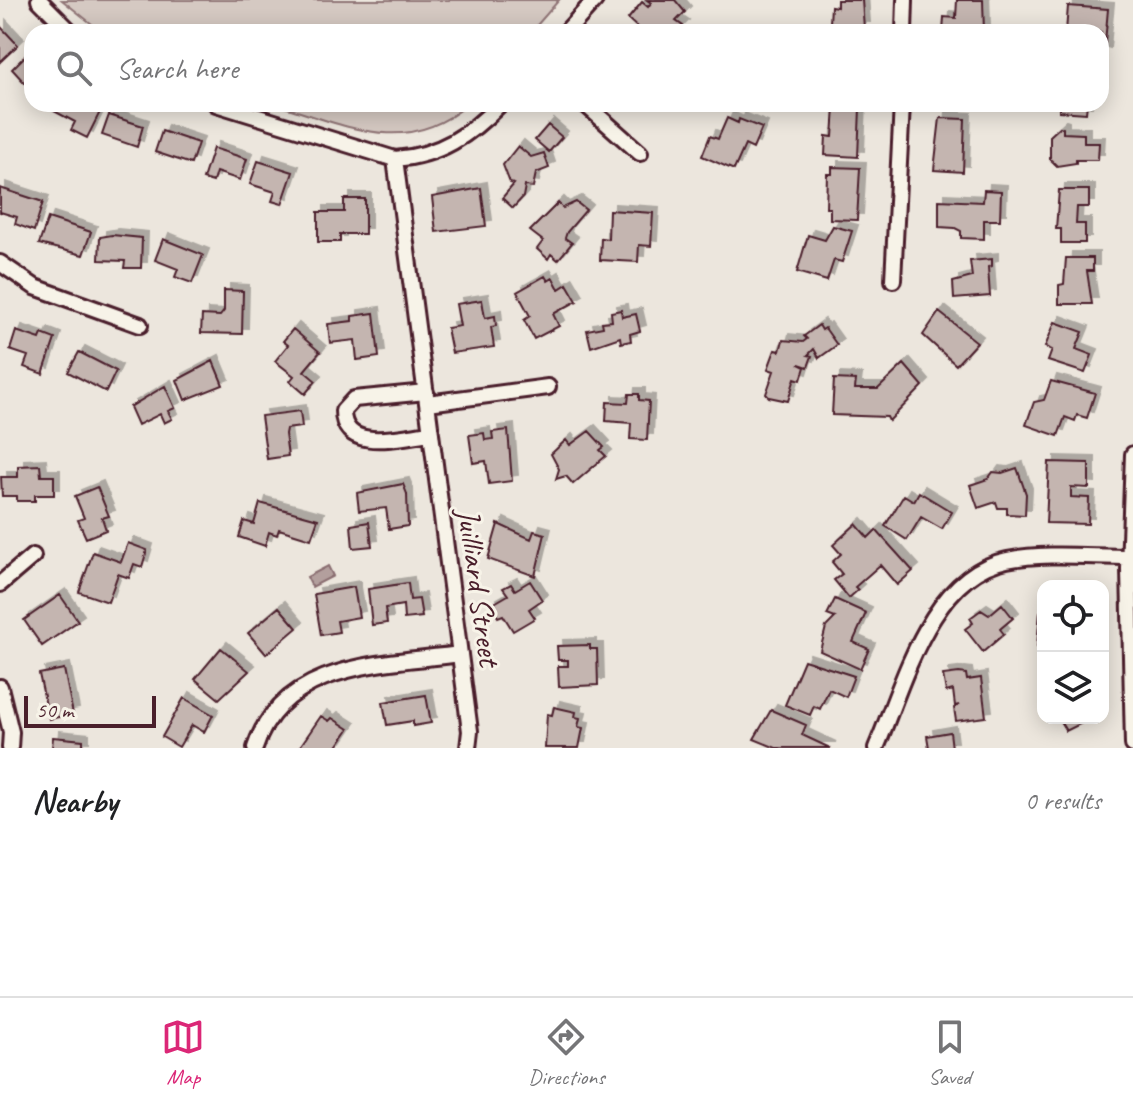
<!DOCTYPE html>
<style>
body{margin:0;font-family:Caveat,sans-serif;background:#f2f2f2;color:#202124}
.controls{position:absolute;right:24px;bottom:24px;display:grid;overflow:hidden;border-radius:16px;box-shadow:0 4px 20px #0003}
.controls button{width:72px;height:72px;display:grid;place-items:center;padding:0;border:0;border-bottom:2px solid #e0e0e0;background:#fff;color:#202124;font:40px sans-serif}
.scale{position:absolute;left:24px;bottom:20px;width:132px;box-sizing:border-box;padding-left:8px;border:4px solid #4a1f2b;border-top:0;font-size:22px;line-height:28px;white-space:nowrap;color:#4a1f2b;-webkit-text-stroke:6px #f7f3e8;paint-order:stroke}
.list{margin:0;padding:0;list-style:none}
h2{display:flex;justify-content:space-between;align-items:center;height:104px;margin:0;padding:0 32px;font-size:34px}
h2 small{font-size:26px;font-weight:400;color:#757577}
.icon{flex:none;width:44px;height:44px;fill:none;stroke:currentColor;stroke-width:2;stroke-linecap:round;stroke-linejoin:round}
.map{position:relative;flex:none;width:1133px;height:748px;overflow:hidden}
.search{position:absolute;background:#fff;box-shadow:0 4px 20px #0003;left:24px;right:24px;top:24px;height:88px;display:flex;align-items:center;gap:20px;box-sizing:border-box;padding:0 28px;border-radius:24px;color:#757577;font-size:30px}
.sheet{height:248px;background:#fff}
nav{display:flex;justify-content:space-around;align-items:center;box-sizing:border-box;height:112px;border-top:2px solid #e0e0e0;background:#fff;font-size:22px;color:#757577}
nav a{display:grid;justify-items:center;gap:4px}
nav .on{color:#db2777}
.map>svg:first-child{display:block}
</style>
<div class="map">
<svg width="1133" height="748" viewBox="0 0 1133 748">
<defs>
<filter id="shadow"><feDropShadow dx="6" dy="-6" stdDeviation="0" flood-color="#0004"/></filter>
</defs>
<rect width="100%" height="100%" fill="#ece6dd"/>
<filter id="ink" filterUnits="userSpaceOnUse"><feTurbulence type="fractalNoise" baseFrequency=".0125" numOctaves="2"/><feDisplacementMap in="SourceGraphic" scale="16" xChannelSelector="R" yChannelSelector="G"/><feConvolveMatrix kernelMatrix="1 2 1 2 8 2 1 2 1" color-interpolation-filters="sRGB"/></filter>
<g filter="url(#ink)">
<path fill="#d5c9c2" stroke="#907476" stroke-width="2" d="M62,0H559L531,32H102Z
M275,104H468C405,158 345,125 275,104Z"/>
<path fill="#b39f9d" stroke="#896c6f" stroke-width="2" d="M328,566L333,576L312,587L307,577Z"/>
<path fill="#c4b5b0" stroke="#4a1f2b" stroke-width="2" filter="url(#shadow)" d="M647,0H675L685,12L676,21L683,26L677,32H642L628,19L642,2L648,7L651,3Z
M837,0H862L864,28L836,27L837,23H830L831,6L837,7Z
M957,0H983L984,32H943L944,17L956,18Z
M1068,6L1108,9L1104,54L1101,53V32H1066Z
M0,26L18,45L0,62Z
M28,53L32,58V91L12,69Z
M57,104H90L101,110L87,138L71,130L75,122L54,111Z
M937,104H970V108L945,110L937,108Z
M1059,104H1087L1086,113L1059,111Z
M835,107L860,108L858,157L825,155L826,136L833,137Z
M109,115L143,126L137,147L102,135Z
M727,118L738,123L739,119L762,128L753,149L745,145L734,170L702,156L710,136L718,139Z
M940,118L965,119L963,172L934,170Z
M548,125L562,137L549,152L535,140Z
M1060,127L1063,128V133L1084,134V143H1099L1098,160H1076V163L1057,166L1050,159V136Z
M162,131L198,143L191,164L155,152Z
M518,146L531,157L544,153L549,168L536,173L533,187L525,186L523,197L513,208L502,198L514,184L510,183L503,165Z
M213,148L247,159L240,180L216,172L213,182L203,179Z
M258,161L293,172L282,204L272,201L275,192L250,184Z
M832,167L860,168L857,220L830,219V208H826L827,174H832Z
M0,188L43,202L34,231L15,224L17,217L0,212Z
M481,188L486,226L436,232L432,197Z
M984,190L1001,191L1000,220H984V239L961,238V231L955,228L939,227V200L983,202Z
M1059,190H1089V207H1077L1076,224H1085V243H1061V229H1056Z
M344,199H365V234H340V242H318V212H344Z
M576,202L586,210L567,232L565,238L572,243L558,260L551,254L548,259L537,249L543,241L530,231L558,203L563,208Z
M609,210L653,213L651,246L639,245L638,262L600,260L601,238L608,239Z
M48,218L91,232L83,255L39,244Z
M833,226L852,231L842,262L834,260L827,281L797,272L808,235L825,240Z
M112,235L142,238L141,268H124L125,261L99,260L100,237Z
M163,239L203,255L192,283L175,277L178,269L155,260Z
M1066,258H1093V271H1087L1092,304H1059V285L1064,284Z
M992,259V266L988,267L990,296L954,299L953,282L972,277L970,261Z
M545,276L548,281L553,278L559,289L567,284L577,301L553,314L559,326L534,339L524,320L530,316L517,292Z
M224,290L243,291L242,334L201,333L202,315L220,316L224,311Z
M482,300L485,318L495,316L496,326L491,327L494,347L452,353L447,328L460,326L456,304Z
M621,310L622,317L636,314L640,331L630,334L631,341L621,343L620,337L591,347L587,330L603,327L602,322L612,321L611,312Z
M939,312L977,342L956,365L923,335Z
M374,313L379,357L357,360L355,340L330,343L328,324L352,321V316Z
M1055,322L1083,332L1076,349L1092,355L1085,373L1048,361L1052,350L1045,347Z
M819,325L822,330L825,328L837,345L819,358L814,349L808,355L812,356L808,367L799,364L805,367L801,380L795,378L788,401L769,397L766,394L774,371L768,369L775,350L780,351L783,340L803,342L807,339L804,336Z
M293,329L320,352L304,371L316,381L305,394L290,381L294,376L275,361L288,345L283,341Z
M16,331L40,339L42,334L55,339L43,374L24,367L28,356L10,350Z
M79,352L116,371L106,392L68,372Z
M213,361L223,385L185,400L177,380Z
M904,364L923,386L889,421L887,417L832,415L834,379L856,380L855,389H878Z
M1051,381L1095,393L1087,418L1077,415L1075,421L1065,417L1058,436L1026,425L1034,402L1044,400Z
M165,386L175,408L168,411L172,419L164,423L160,414L138,425L130,407Z
M629,394H639V400L649,401L647,440L630,439L631,423L606,421L607,402L628,403Z
M300,411L302,427L286,429L285,434L288,456L267,459L261,416Z
M508,430L512,481L489,484L486,461L473,463L469,435L484,433L485,440L493,439L492,432Z
M589,431L604,447L600,450L606,456L573,484L566,476L556,479L559,469L551,454L566,440L570,445Z
M1049,462L1089,463V488L1071,487V497L1089,498L1088,524L1046,523Z
M40,465L41,476H54V495H35V501H17V496H2L1,477H18V466Z
M1017,468L1026,494L1025,515L1007,514V508H998L996,502L978,508L970,485L988,479L993,472L1002,473Z
M403,484L407,494L408,526L389,529L386,508L359,511L357,493Z
M97,487L109,516L102,518L106,530L86,538L78,520L84,518L75,496Z
M919,492L952,512L942,529L921,517L907,540L885,526L904,495L914,501Z
M260,503L318,519L311,539L279,529L277,535L269,532L265,546L239,537L244,521L254,524Z
M369,522L372,546L353,548L351,525Z
M498,524L531,539L534,531L545,534L535,576L488,559Z
M856,524L868,538L876,530L913,571L897,585L880,565L855,587L858,590L849,598L834,580L842,574L832,562L841,554L833,545Z
M128,543L147,550L142,567L134,564L129,578L118,574L108,602L79,592L93,552L121,562Z
M530,581L542,600L529,609L535,618L513,631L503,615L498,617L491,605L508,595L503,588L511,584L515,590Z
M408,583L410,600L419,599L422,617L404,619L403,605L385,608L387,623L372,625L368,589Z
M354,587L359,617L337,621L339,632L321,635L314,594Z
M60,595L78,621L42,646L24,620Z
M835,599L866,613L853,642L869,649L860,669L820,651L826,627L835,618L827,615Z
M1002,604L1013,618L1000,629L1004,634L983,652L965,629L973,623L970,618L981,610L989,615Z
M279,607L297,628L266,654L248,633Z
M1040,612H1043V647H1037Z
M590,645V649H597L598,685L559,687L558,666H568V660H558L557,646Z
M221,648L249,671L219,699L195,679Z
M804,660L854,676L846,697L829,689L820,709L814,706L810,715L785,705Z
M64,669L73,714L49,719L39,674Z
M959,673L966,674L967,680L981,678L986,717L956,721L954,708L959,705L955,706L953,690L946,692L943,675Z
M426,695L431,723L413,726V721L387,725L383,702Z
M184,698L213,715L204,732L192,725L179,747L162,737Z
M554,707L576,712L575,717L580,718L578,727L583,728L579,748H545L547,714L552,715Z
M771,710L806,725L802,735L830,748H776L754,739Z
M321,716L329,721L332,718L349,729L336,748H299Z
M1058,718H1083L1084,722L1066,731Z
M950,732L952,748H929L927,736Z
M53,737L83,740V748H52Z"/>
<g fill="none" stroke-linecap="round" stroke-linejoin="round">
<g stroke="#4a1f2b" stroke-width="20">
<path id="street" d="M39,0L71,32
M566,32L595,0
M904,32L905,0
M216,104L395,159C439,156 470,135 500,104
M585,104L640,153
M395,159L470,731L468,748
M0,263L35,287L140,325
M893,280L902,104
M426,392L354,399L343,411C343,454 402,436 431,433
M428,403L548,387
M1133,454L1129,569L1133,745
M0,584L33,556
M0,687L11,732L10,748
M255,748C283,661 386,664 460,654
M876,748C903,685 930,575 1007,560C1046,552 1089,557 1129,557"/>
</g>
<use href="#street" stroke="#f7f3e8" stroke-width="14"/>
</g>
</g>
<g text-anchor="middle" dominant-baseline="central" stroke-width="6" stroke-linejoin="round" paint-order="stroke">
<g font-size="32" fill="#4a1f2b" stroke="#f7f3e8">
<text transform="translate(479 587) rotate(82)">Juilliard Street</text>
</g>
</g>
</svg>
<div class="controls">
<button><svg class="icon" aria-label="locate" viewBox="0 0 24 24"><circle cx="12" cy="12" r="6"/><path d="M12 2v4M12 18v4M2 12h4M18 12h4"/></svg></button>
<button><svg class="icon" aria-label="layers" viewBox="0 0 24 24"><path d="M12 4l9 5-9 5-9-5zM3 14l9 5 9-5"/></svg></button>
</div>
<div class="scale">50 m</div>
<div class="search"><svg class="icon" aria-label="search" viewBox="0 0 24 24"><circle cx="10" cy="10" r="6"/><path d="M15 15l6 6"/></svg>Search here</div>
</div>
<section class="sheet">
<h2>Nearby<small>0 results</small></h2>
<ul class="list">
</ul>
</section>
<nav>
<a class="on"><svg class="icon" aria-label="map" viewBox="0 0 24 24"><path d="M3 6l6-2 6 2 6-2v14l-6 2-6-2-6 2zM9 4v14M15 6v14"/></svg>Map</a>
<a><svg class="icon" aria-label="directions" viewBox="0 0 24 24"><path d="M12 3l9 9-9 9-9-9zM9 14v-3h6M13 9l2 2-2 2"/></svg>Directions</a>
<a><svg class="icon" aria-label="saved" viewBox="0 0 24 24"><path d="M7 4h10v16l-5-4-5 4z"/></svg>Saved</a>
</nav>
